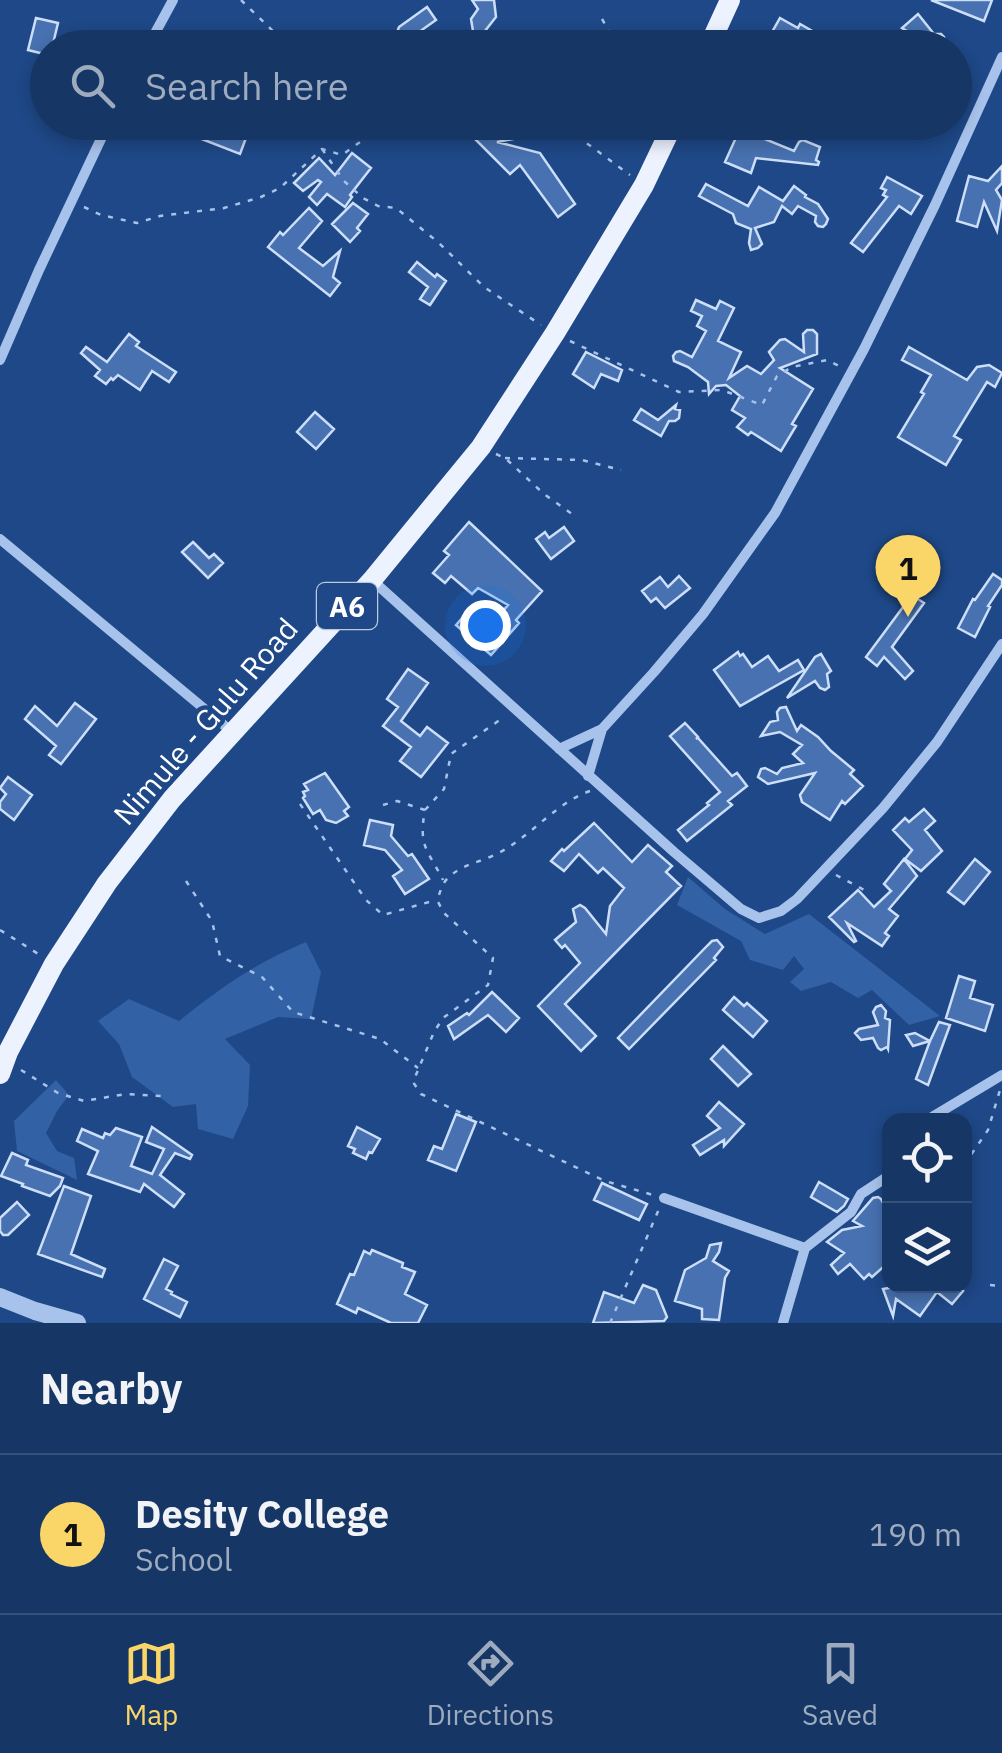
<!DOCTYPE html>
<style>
body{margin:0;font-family:"IBM Plex Sans",sans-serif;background:#1f3e6b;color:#f1f3f6}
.controls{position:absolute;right:30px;bottom:30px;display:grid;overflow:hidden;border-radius:20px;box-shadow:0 5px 15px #0003}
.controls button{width:90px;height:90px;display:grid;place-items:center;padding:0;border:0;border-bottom:2px solid #355079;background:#163665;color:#f1f3f6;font:50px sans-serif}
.you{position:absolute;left:485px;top:625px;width:35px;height:35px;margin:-25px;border:8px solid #fff;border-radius:50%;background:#1a73e8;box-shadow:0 0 0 15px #1a73e833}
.badge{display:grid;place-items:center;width:65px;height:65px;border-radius:50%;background:#fad567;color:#111;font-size:32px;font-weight:700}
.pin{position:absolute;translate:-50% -82px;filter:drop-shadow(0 2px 5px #0008)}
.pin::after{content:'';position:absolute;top:52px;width:35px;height:30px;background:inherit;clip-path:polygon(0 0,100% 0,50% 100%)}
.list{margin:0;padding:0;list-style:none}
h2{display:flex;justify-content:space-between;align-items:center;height:130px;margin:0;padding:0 40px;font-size:42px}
h2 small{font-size:32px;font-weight:400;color:#9eabbf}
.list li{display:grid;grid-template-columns:65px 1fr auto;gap:30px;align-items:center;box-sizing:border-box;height:160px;padding:0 40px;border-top:2px solid #355079}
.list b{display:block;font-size:38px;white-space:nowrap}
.list p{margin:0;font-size:32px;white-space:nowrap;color:#9eabbf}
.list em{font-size:32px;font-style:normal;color:#9eabbf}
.icon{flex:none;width:55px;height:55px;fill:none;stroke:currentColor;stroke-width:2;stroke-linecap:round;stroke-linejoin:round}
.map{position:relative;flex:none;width:1002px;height:1323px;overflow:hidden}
.search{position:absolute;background:#163665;box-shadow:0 5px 15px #0003;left:30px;right:30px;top:30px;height:110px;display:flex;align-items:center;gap:25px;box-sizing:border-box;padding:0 35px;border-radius:55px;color:#9eabbf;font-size:38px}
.sheet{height:290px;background:#163665}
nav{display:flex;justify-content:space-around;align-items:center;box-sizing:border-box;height:140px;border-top:2px solid #355079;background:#163665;font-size:28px;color:#9eabbf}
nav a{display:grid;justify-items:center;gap:5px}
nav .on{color:#fad567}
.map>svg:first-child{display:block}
</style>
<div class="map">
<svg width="1002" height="1323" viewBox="0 0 1002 1323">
<rect width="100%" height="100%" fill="#1e4887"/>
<path fill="#3261a5" d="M688,877L725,909L765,934L809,914L940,1016L909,1025L872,990L858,998L831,982L801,991L790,982L804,969L794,956L783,970L750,960L741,941L677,905Z
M306,942L321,972L311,1019L278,1017L225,1039L250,1065L248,1106L233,1139L198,1129L196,1104L173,1107L132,1077L119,1044L98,1021L129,999L179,1021C220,988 257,962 306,942Z
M56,1080L69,1095L57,1111L46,1133L57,1151L74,1158L77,1180L17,1151L14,1121Z"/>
<path fill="#4771b0" stroke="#ccdef8" stroke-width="2.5" d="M472,0H494L496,17L481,36L473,31L471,19L478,9Z
M931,0H992L984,21Z
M427,7L436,20L402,44L396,35L399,27Z
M918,14L934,34H941L944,37V42L937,48H902L917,37L902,28Z
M36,18L58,23L52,48H48V55L28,50Z
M780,18L798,28L800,24L842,48H763Z
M158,122H252L240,154Z
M474,122H514L529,136L497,142L540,153L575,204L558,217L520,165L510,174L466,130Z
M743,122H773L762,138L794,151L799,142L803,140L820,147L816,160L819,162L818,165L756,158L751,173L725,162Z
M352,153L371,168L350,195L352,197L345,207L327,194L317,205L309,197L321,182L318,180L303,191L294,183L319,158L335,175Z
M1002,166V183L996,190L1002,200L997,231L984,202L977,227L957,221L969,176L988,181Z
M887,177L922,196L911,214L899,206L863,252L851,243L887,197L883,195L886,190L881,188Z
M706,184L748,206L759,187L783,201L794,186L806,195L805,197L818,204L828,219L826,224L823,227L818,226L815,222L816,216L798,206L792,214L782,206L774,222L755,228L762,244L758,248L751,250L749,243L751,229L736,223L733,214L699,196Z
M353,203L368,214L357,228L360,231L350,242L332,224Z
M309,208L322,221L299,248L323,266L340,251L333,277L340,283L330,296L268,247L280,232L283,235Z
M417,262L435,277L437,274L446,281L430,305L420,299L428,287L409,272Z
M696,300L716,309L720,301L734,308L718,341L741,352L729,378L747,366L761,374L774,360L769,352L780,340L785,339L804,352L803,334L807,330H813L817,334V354L780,368L813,389L792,424L796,426L781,451L751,432L748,435L737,427L745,418L732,410L740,396L726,385L716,386L709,394L708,382L688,367L674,361L673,356L676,352L680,351L692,357L706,331L697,326L702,316L691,311Z
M129,334L139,342L136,346L176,372L169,382L152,371L140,390L118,375L113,380L111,378L106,384L95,376L100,370L81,353L86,347L107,362Z
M909,347L967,380L977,367L989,365L1002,373L995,387L987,382L954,436L961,440L946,465L898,437L924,394L921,392L931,375L902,360Z
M586,352L622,370L618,381L601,374L594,388L573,374Z
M676,405L675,409L680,410L679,418L675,421H669L661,436L634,420L641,409L658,420Z
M315,412L334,429L316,449L297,432Z
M469,522L542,591L516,620L519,623L491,655L456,625L470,609L490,626L508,605L478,588L472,594L451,576L445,583L433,573L449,555L444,551Z
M564,527L574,541L551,559L536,539L545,532L549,538Z
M193,542L209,558L214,554L223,563L208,578L182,552Z
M993,574L1002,580V585L988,606L990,607L975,637L958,628L973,599L975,600Z
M679,576L690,588L665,608L656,598L651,602L642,591L660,577L668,587Z
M912,595L924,603L892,647L913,671L905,679L884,657L877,666L866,657Z
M738,652L740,656L743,654L752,667L768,656L779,671L798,660L804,670L740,706L714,670Z
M821,654L831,671L827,674L829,687L825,690L820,688L815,681L787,698L815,657Z
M408,669L428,683L401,721L420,736L427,727L448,743L421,777L400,761L411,747L383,726L398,707L387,699Z
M75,703L96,719L61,764L49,755L56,746L25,719L35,706L57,726Z
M786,707L797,731L801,725L818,737L831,751L854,770L850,774L863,786L845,804L842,801L830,820L802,802L800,795L815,773L768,784L758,777L761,769L765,768L777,774L782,768L803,763L793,754L802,745L780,732L761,736L770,722L778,720L777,712L780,708Z
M685,723L698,737L696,739L698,738L732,776L737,773L747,786L728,801L732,805L687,841L678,830L709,805L707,803L720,792L670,736Z
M325,773L349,807L344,811L348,816L336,823L326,820L320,810L313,814L303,798L305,796L303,792L308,790L304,784Z
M8,777L32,795L14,820L0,809V802L6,794L0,788Z
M924,809L935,821L925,830L942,851L921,871L905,859L912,850L893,830L905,818L909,822Z
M370,820L393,825L391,836L408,856L412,854L429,879L405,894L393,876L402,870L385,850L364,845Z
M594,823L632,862L648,845L672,866L666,872L681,886L565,1004L596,1036L581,1051L538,1006L580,963L565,945L562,948L555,940L576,922L573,909L580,905L585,908L606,934L610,906L624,888L603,868L598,873L579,854L564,871L551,861L562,849L564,851Z
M904,859L917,876L889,909L898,916L885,933L889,936L882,946L847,923L856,941L854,942L829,917L858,890L874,907L891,891L884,884Z
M975,859L990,872L964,904L948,892Z
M717,940L723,947L714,958L716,960L629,1049L618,1038L704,949L712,941Z
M959,976L975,981L970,998L993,1005L985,1031L946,1018Z
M492,992L519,1018L506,1032L488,1015L454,1039L448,1026L467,1013L469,1015Z
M734,997L744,1006L747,1003L767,1021L753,1037L723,1010Z
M881,1005L886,1011L885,1018L890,1020L888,1049L887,1047L881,1050L878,1048L873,1038L861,1040L855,1033L859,1029L878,1025L873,1012L876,1007Z
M939,1022L950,1025L928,1085L916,1079L930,1041L913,1046L906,1035L915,1033L930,1041Z
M723,1046L751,1074L738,1086L711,1059Z
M719,1102L744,1124L724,1146V1140L700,1155L693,1145L720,1128L707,1116Z
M456,1114L476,1122L456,1171L428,1160L434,1146L442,1149Z
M152,1127L192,1155L190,1159L175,1153L160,1175L184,1194L174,1207L144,1184L140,1192L88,1174L98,1151L77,1141L82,1129L103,1138L105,1133L110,1135L116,1128L142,1137L131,1166L152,1174L164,1149L146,1142Z
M357,1127L380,1139L372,1153L369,1152L366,1159L353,1153L355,1149L348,1146Z
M12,1153L28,1160L26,1165L63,1178L60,1186L50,1196L22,1186L23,1184L1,1176Z
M819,1182L848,1199L844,1206L837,1212L811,1197Z
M602,1183L647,1204L639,1220L594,1200Z
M64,1186L91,1196L71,1254L105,1269L102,1277L38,1254Z
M878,1197L881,1199L890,1216V1261L872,1277L869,1274L864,1279L850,1264L838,1274L831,1265L844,1253L827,1242L842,1230L862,1226L853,1221L873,1198Z
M17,1202L29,1215L8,1235H3L0,1231V1218Z
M721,1243L719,1252L713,1261L729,1271L725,1278L719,1320L702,1319V1309L675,1301L685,1270L706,1258L710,1245Z
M372,1250L403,1263L402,1267L415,1272L405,1294L427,1305L418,1323H391L358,1308L356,1313L337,1304L350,1274L354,1275L364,1251L370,1254Z
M164,1259L178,1266L166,1289L172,1292L171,1294L187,1302L180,1317L144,1299Z
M643,1285L656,1290L667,1317L664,1321L593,1323L604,1292L634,1303Z
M900,1286H956L963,1291L952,1304L937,1292L920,1316L896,1299L893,1316L883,1289Z"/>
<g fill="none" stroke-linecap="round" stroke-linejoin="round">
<path stroke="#a8c3eb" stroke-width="2.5" stroke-dasharray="5 8" stroke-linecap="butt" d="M241,0L274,32L294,43L296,48
M602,19L619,48
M347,122L360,141
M566,128L630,175
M322,149L344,181L363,198L378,206L396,208L439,243L484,287L541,325
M84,207L101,215L137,223L160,216L224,208L261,197L280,188L322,149L342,155L388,122
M570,341L679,392L722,390L762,405L777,376L792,367L827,360L841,367
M496,454L505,458L544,494L572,514
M505,458L582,460L621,470
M590,791C554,803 527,842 490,857C473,864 461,865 447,879C442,884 440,893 437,900L444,913L493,958L488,985L443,1018L434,1032L413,1082L421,1094L605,1181L653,1195
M300,804L366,900L383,915L436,900
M383,805L397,801L425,810C418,847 428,850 443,880
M425,810L444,789L451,754L504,717
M836,875L868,892
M186,881L212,921L220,956L262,977L293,1012L380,1039L418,1068
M0,930L40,955
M21,1070L58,1093L84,1101L126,1094L161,1096
M964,1165L988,1130L1000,1090
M990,1285L1002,1286
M610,1323L659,1209"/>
<path stroke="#a8c3eb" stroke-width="10" d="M147,48L173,0
M0,360L39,270L109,122
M0,539L231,731
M372,580L674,852L741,909L759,918L781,911L797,899L883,808L937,742L1002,644
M559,749L602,729L654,672L703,614L775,513L864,349L935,205L1002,57
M588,776L602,729
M927,1120L1002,1075
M664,1198L805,1248
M783,1323L805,1248L851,1212L861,1194L890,1175"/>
<path stroke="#a8c3eb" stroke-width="18" d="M0,1297L35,1311L77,1323"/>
<path stroke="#ecf2fe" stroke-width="20" d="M708,48L730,0
M0,1074L8,1052L54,964L107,883L172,799L372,580L481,447L555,333L644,185L674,122"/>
</g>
<g text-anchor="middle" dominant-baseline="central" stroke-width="9" stroke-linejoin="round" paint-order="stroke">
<rect fill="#1e4887" stroke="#bcc8db" stroke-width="2.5" x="317" y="583" width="60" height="46" rx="8"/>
<g font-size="28" font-weight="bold" fill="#fff">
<text x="347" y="606">A6</text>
</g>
<g font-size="30" fill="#fff" stroke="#1e4887">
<text transform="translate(205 721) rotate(-49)">Nimule - Gulu Road</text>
</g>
</g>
</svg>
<div class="controls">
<button><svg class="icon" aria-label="locate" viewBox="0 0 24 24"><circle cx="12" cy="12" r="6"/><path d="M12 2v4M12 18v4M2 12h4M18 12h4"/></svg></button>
<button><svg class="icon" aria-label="layers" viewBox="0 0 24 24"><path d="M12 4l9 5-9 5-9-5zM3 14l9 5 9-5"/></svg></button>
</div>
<div class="you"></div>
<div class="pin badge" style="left:908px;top:617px">1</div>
<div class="search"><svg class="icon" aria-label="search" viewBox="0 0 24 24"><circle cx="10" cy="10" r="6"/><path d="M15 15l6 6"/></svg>Search here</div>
</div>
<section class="sheet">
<h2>Nearby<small></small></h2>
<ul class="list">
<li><span class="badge">1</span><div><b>Desity College</b><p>School</p></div><em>190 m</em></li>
</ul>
</section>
<nav>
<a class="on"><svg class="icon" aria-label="map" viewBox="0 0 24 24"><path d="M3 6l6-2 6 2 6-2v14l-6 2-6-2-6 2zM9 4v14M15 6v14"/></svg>Map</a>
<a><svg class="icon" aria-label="directions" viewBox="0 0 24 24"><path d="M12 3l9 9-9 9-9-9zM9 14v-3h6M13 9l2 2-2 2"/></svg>Directions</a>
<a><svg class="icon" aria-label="saved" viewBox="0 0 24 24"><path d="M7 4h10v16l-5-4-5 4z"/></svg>Saved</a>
</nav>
